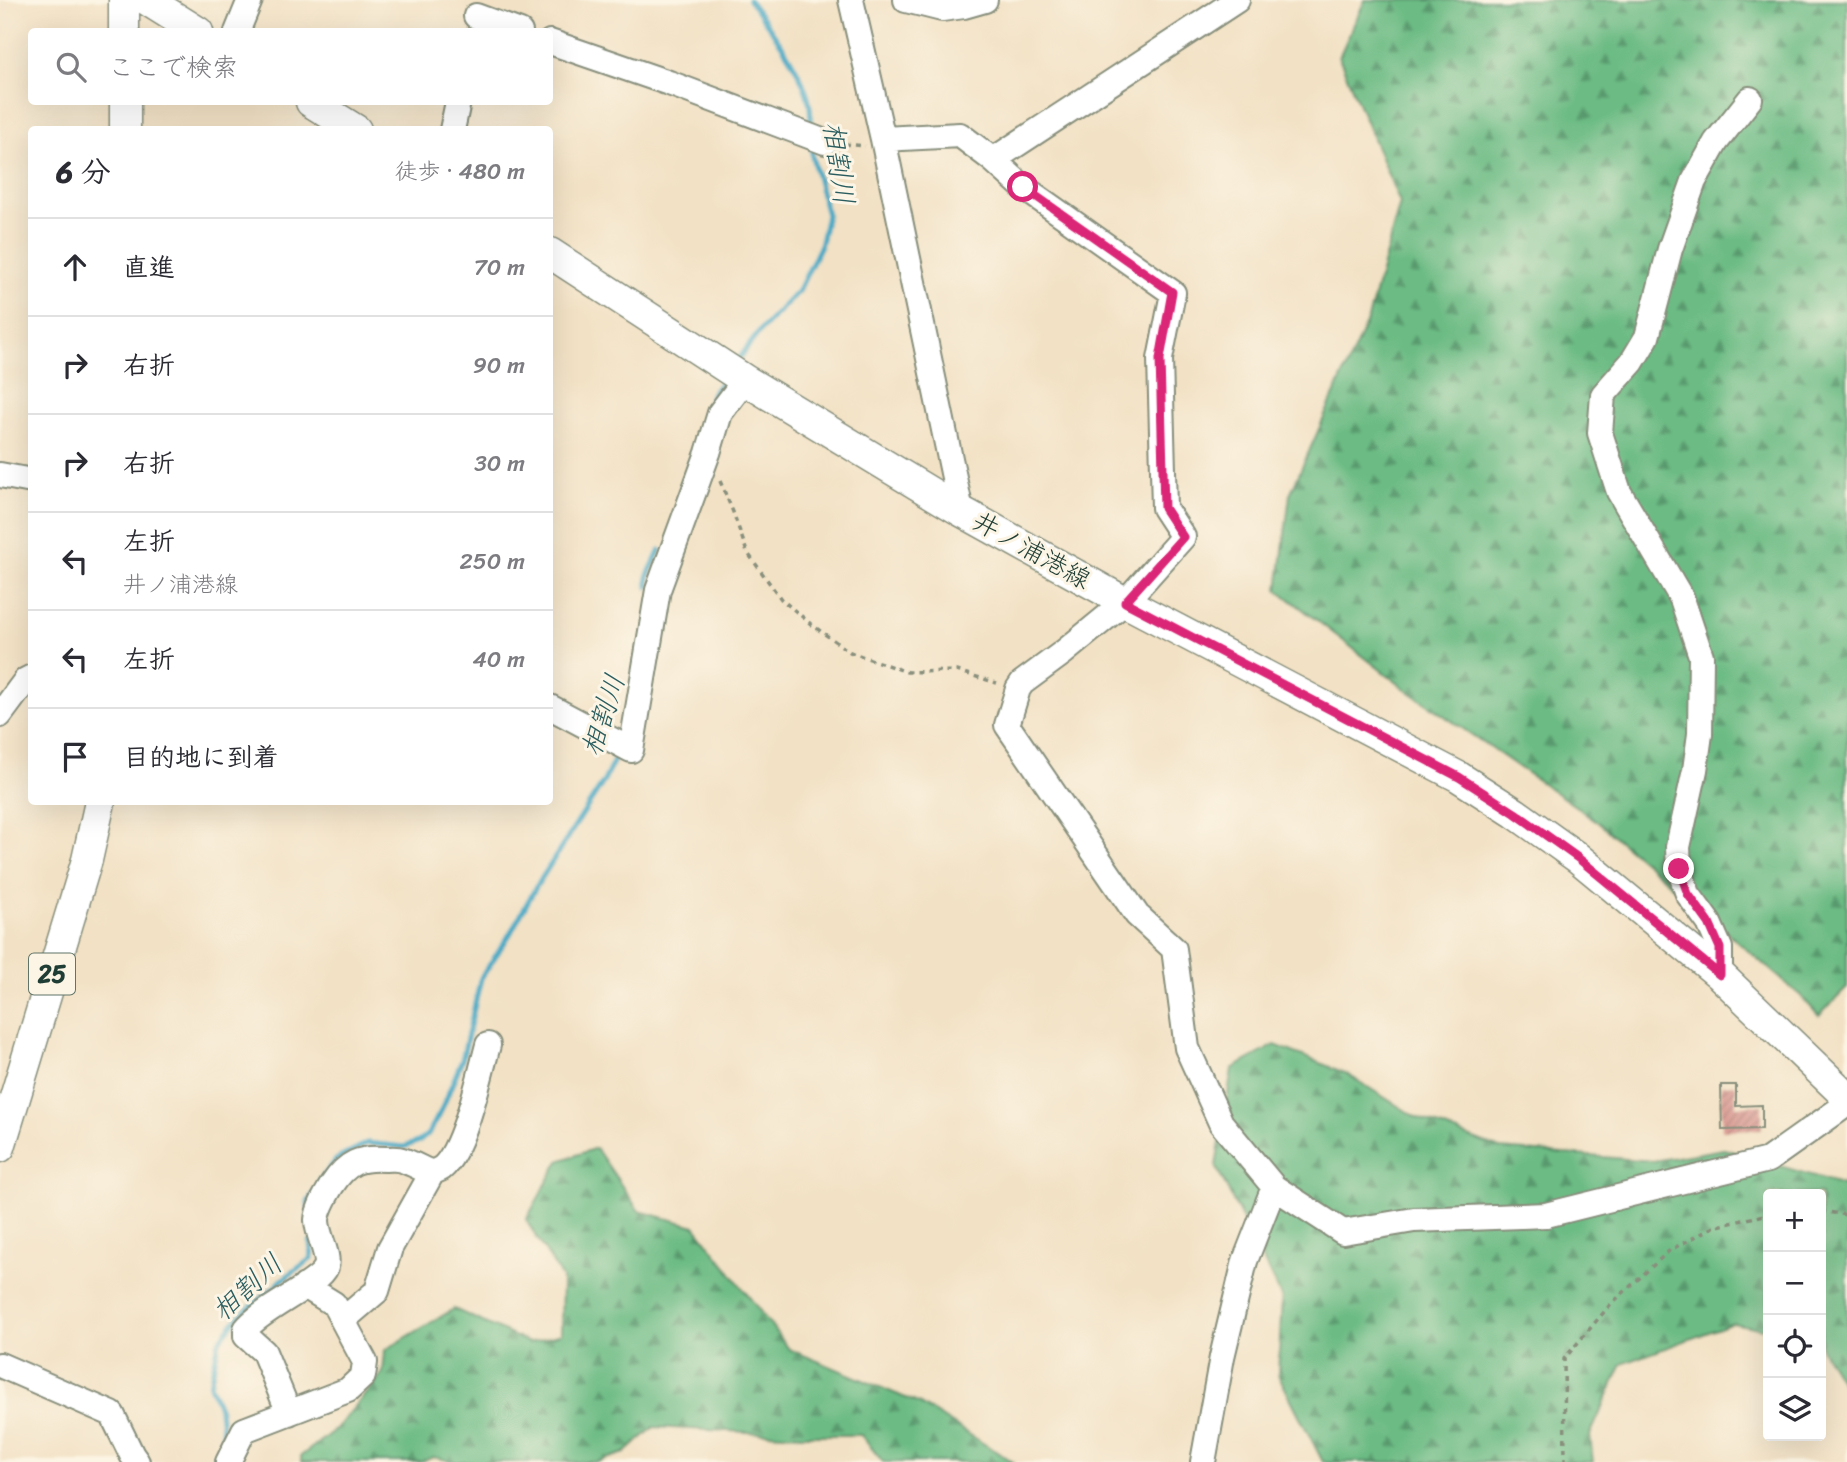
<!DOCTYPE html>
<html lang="ja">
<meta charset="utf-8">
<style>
body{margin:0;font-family:Sriracha,"Klee One",sans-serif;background:#f2f2f3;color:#2b2b33}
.controls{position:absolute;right:21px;bottom:21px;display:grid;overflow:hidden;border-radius:7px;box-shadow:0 7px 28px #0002}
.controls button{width:63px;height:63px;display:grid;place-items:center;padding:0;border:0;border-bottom:2px solid #e1e1e2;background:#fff;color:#2b2b33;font:35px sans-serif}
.stop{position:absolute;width:21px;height:21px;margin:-16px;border:5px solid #db2777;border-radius:50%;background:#fff}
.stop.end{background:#db2777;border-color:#fff;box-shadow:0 2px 7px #0008}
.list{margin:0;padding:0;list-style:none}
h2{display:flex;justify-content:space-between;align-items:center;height:91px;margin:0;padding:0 28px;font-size:30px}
h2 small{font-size:23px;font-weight:400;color:#7c7c81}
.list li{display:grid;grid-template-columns:46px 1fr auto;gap:21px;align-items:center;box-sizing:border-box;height:98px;padding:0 28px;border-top:2px solid #e1e1e2}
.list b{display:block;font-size:26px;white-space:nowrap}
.list p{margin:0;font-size:23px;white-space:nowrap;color:#7c7c81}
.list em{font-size:23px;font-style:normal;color:#7c7c81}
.icon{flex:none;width:38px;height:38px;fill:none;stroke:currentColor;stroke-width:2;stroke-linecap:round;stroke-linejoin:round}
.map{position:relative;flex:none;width:1847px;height:1462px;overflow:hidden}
.search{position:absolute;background:#fff;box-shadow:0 7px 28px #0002;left:28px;top:28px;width:525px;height:77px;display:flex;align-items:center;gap:18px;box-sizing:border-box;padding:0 24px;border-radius:7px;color:#7c7c81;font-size:26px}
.panel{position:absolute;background:#fff;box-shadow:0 7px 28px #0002;left:28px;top:126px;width:525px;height:679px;border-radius:7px}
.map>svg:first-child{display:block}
</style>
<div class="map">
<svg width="1847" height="1462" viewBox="0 0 1847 1462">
<defs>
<pattern id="forest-firs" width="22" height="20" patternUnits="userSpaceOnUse" patternTransform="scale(1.75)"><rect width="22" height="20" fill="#6cbb84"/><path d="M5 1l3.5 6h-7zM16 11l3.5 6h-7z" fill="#58996d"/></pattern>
<pattern id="building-hatch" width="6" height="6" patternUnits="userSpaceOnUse" patternTransform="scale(1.75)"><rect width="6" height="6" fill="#d69089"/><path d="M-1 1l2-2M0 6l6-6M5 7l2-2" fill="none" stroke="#ad7771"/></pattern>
</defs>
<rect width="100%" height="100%" fill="#fcf5e5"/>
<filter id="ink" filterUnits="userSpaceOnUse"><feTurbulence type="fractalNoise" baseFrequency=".0143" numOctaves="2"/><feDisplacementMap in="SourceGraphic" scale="14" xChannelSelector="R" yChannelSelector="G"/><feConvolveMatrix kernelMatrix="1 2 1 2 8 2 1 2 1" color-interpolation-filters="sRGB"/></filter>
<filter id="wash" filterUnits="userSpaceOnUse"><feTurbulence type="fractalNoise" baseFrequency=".00686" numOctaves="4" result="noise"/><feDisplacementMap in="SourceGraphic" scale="28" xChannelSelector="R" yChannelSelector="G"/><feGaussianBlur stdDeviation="1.57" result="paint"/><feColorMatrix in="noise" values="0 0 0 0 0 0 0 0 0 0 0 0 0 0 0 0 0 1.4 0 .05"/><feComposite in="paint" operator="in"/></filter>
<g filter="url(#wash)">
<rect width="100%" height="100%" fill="#f2e1c4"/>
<path fill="url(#forest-firs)" stroke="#467c5c" stroke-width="2" d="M1365,0H1847V988L1819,1016L1801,996L1594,819L1404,688L1278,590L1290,494L1368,319L1400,203L1339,57Z
M1275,1045L1345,1073L1416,1117L1500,1149L1653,1161L1724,1149L1847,1186V1392L1821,1348V1194H1768V1330L1733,1323L1622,1364L1590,1435L1593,1462H1323L1278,1374L1282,1298L1216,1166L1232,1069Z
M596,1148L639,1211L695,1226L789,1349L920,1404L1013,1462H883L861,1435H804L654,1427L625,1453L597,1462H455L433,1457L422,1462H301V1456L337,1428L383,1373L385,1350L454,1309L529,1343L561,1334L562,1278L526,1220L559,1161Z"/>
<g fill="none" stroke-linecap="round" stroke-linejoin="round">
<path stroke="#45a8c4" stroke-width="5" d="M749,0C770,28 805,72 810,107C811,114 811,122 811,129
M735,364L759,332L799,290L820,247L827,215L812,156V146
M679,498L713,392L725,377
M648,587V575L660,550
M319,1182L336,1160L367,1143L404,1147L420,1141L428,1134L441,1111L462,1060L481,978L510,934L536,887L604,781L619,750
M309,1211L308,1202L315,1191
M212,1462L224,1444L220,1410L210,1385L219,1341L238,1317L275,1287L282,1280L312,1258L310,1242"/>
</g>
<g id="blocks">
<path fill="url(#building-hatch)" d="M1721,1085H1736V1106L1762,1105V1129L1722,1130Z"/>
</g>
</g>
<g filter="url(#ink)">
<use href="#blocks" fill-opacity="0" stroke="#888f7c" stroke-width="2"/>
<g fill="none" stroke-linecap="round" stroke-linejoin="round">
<g stroke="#888f7c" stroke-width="28">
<path id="minor" d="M851,0L883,139L961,511
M906,0L942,9L964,6L985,0
M476,16L520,32
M237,32L250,0
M550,42L669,83L825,142
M452,130L458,102
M883,139L960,135L993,160L1023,187L1173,293L1160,359L1164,508L1183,537L1125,602L1064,652L1022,683L1018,689L1007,725L1137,915L1174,949L1187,1048L1221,1123L1274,1187L1343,1232L1414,1220L1546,1215L1768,1160L1847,1104
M993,160L1237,0
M0,475L32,481
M550,707L631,750L658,590L708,453L720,413L745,380
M0,715L26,680L32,677
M1720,975V948L1709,923L1688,894L1679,869L1678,847L1695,770L1700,734L1701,656L1682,599L1619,492L1600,433L1603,395L1632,362L1647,337L1670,249L1694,181L1716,142L1750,99
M343,1320L377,1291L390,1248L432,1173
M0,1365L112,1414L132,1455L137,1462
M289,1413L264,1352L246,1336V1329C261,1309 320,1284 326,1267C330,1255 317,1235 317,1220C318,1208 326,1195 332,1185C347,1162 360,1157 386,1159C391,1159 397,1158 402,1160C412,1163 422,1169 432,1173C435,1171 439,1170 442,1168C464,1150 480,1074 488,1045
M228,1462L244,1430L348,1390L363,1376L365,1362L334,1304L305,1286
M1203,1462L1222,1357L1245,1261L1274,1187"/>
</g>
<g stroke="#888f7c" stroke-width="33">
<path id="major" d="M124,0V32
M147,0L198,32
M125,102V130
M311,102L356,130
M550,253L745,380L961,511L1125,602L1459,777L1515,813L1578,858L1720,975L1847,1097
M0,1147L87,860L100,802"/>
</g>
<path stroke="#888f7c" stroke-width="3.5" stroke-dasharray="5 5" stroke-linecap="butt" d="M845,144L865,146
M720,481L733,512L747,552L781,599L812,625L850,652L907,672L957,671L997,683
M1821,1211L1847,1215
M1565,1462L1564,1359L1610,1305L1670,1250L1714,1227L1768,1214"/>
<use href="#minor" stroke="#fff" stroke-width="24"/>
<use href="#major" stroke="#fff" stroke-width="30"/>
</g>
</g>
<g fill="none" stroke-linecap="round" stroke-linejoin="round" filter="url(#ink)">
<path stroke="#db2777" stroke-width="9" d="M1023,187L1172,292L1160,359L1164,508L1183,537L1125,602L1459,777L1515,813L1578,858L1720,975V948L1709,923L1688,894L1679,869"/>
</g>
<g text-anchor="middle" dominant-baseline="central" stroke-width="6" stroke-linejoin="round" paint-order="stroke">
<rect fill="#fcf5e5" stroke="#617469" stroke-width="2" x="29" y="953.5" width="46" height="41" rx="5"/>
<g font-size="24" font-weight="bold" fill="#1f3d34">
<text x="52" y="974">25</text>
</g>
<g font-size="26" fill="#1f3d34" stroke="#fcf5e5">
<text transform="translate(1032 550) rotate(29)">井ノ浦港線</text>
</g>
<g font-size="28" font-style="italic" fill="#2a5d5f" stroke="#fcf5e5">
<text transform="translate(839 163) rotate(82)">相割川</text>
<text transform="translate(603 715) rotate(-72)">相割川</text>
<text transform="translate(247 1287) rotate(-42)">相割川</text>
</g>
</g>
</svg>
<div class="controls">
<button>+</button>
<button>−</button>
<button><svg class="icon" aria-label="locate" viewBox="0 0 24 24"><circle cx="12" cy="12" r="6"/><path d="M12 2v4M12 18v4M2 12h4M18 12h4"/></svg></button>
<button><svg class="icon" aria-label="layers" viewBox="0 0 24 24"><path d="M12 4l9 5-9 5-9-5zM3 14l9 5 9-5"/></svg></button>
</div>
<div class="stop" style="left:1023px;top:187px"></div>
<div class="stop end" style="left:1679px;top:869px"></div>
<div class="search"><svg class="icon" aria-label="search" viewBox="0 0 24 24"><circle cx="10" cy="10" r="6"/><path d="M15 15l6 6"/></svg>ここで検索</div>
<section class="panel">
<h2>6 分<small>徒歩 · 480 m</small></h2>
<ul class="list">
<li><svg class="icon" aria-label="ahead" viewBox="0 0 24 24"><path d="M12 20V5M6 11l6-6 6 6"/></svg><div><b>直進</b></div><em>70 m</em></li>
<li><svg class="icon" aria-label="right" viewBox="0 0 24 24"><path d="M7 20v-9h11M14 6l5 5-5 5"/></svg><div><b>右折</b></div><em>90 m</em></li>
<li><svg class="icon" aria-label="right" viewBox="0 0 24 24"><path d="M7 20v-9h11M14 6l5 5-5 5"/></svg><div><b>右折</b></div><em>30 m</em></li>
<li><svg class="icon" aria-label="left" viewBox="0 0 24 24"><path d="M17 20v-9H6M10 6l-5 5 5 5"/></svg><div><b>左折</b><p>井ノ浦港線</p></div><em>250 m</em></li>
<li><svg class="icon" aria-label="left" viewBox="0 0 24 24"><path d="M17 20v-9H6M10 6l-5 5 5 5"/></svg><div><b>左折</b></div><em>40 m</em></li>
<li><svg class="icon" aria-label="arrive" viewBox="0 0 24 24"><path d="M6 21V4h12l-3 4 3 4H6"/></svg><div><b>目的地に到着</b></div></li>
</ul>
</section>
</div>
